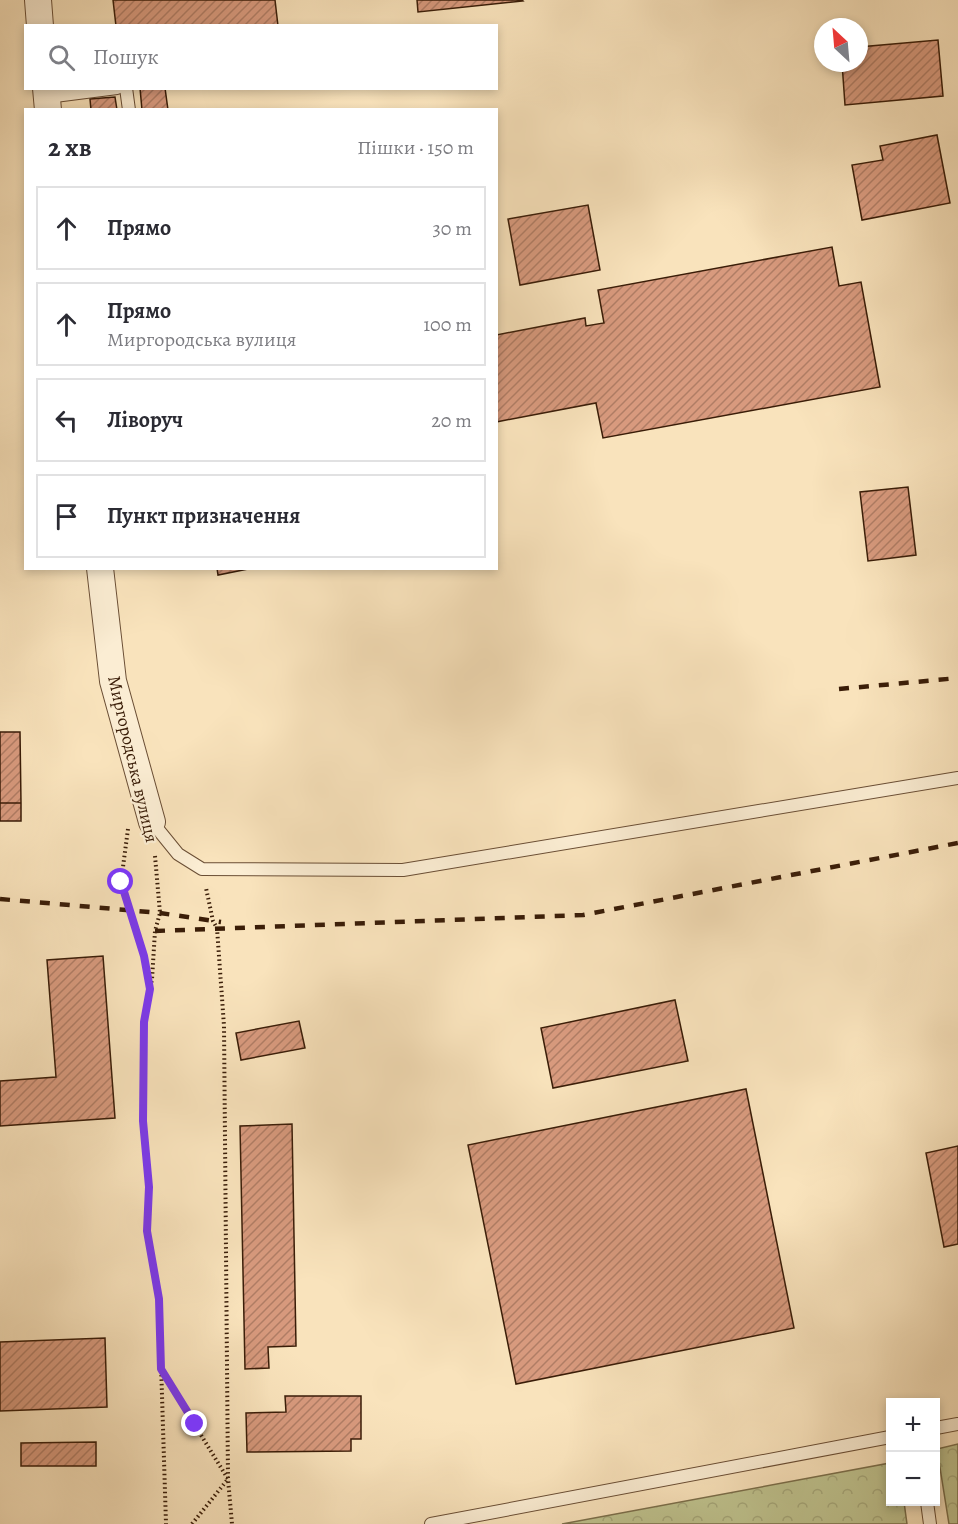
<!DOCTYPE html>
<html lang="uk">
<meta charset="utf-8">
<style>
body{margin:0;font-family:Alegreya,serif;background:#f7f7f7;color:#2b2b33}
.controls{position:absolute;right:18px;bottom:18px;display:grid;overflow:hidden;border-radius:0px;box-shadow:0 3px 9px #0003}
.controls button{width:54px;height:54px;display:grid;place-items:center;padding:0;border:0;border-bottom:2px solid #e1e1e2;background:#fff;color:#2b2b33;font:30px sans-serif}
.compass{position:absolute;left:814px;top:18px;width:54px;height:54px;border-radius:50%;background:#fff;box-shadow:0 3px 9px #0003;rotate:334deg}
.stop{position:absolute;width:18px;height:18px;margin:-14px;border:4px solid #7c3aed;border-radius:50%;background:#fff}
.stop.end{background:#7c3aed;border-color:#fff;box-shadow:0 2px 6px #0008}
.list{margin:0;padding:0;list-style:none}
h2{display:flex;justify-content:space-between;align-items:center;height:78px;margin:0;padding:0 24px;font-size:26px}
h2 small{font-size:20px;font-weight:400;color:#7c7c81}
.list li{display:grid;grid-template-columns:39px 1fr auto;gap:18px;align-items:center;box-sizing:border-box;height:84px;margin:0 12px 12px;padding:0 12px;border:2px solid #e1e1e2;border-radius:0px}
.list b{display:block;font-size:22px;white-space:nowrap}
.list p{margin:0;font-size:20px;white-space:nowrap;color:#7c7c81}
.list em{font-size:20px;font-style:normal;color:#7c7c81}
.icon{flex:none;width:33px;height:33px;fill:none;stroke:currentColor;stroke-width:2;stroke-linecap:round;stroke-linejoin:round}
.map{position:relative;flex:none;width:958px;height:1524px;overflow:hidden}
.search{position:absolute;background:#fff;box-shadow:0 3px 9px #0003;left:24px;top:24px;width:474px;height:66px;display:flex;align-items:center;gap:15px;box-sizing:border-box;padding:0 21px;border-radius:0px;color:#7c7c81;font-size:22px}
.panel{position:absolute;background:#fff;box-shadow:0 3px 9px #0003;left:24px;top:108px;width:474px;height:462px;border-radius:0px}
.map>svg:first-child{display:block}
</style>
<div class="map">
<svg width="958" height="1524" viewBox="0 0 958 1524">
<defs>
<pattern id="forest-crowns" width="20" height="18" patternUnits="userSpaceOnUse" patternTransform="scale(1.5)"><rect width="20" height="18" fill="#bfc38f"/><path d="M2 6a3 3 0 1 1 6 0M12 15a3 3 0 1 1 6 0" fill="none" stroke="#a5a77a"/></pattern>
<pattern id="building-hatch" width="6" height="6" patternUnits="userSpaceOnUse" patternTransform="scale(1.5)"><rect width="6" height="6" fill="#d89a7e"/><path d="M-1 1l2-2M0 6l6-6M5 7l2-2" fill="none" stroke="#b07d65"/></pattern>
</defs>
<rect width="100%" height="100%" fill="#f9e3bc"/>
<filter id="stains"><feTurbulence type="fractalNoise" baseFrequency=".00333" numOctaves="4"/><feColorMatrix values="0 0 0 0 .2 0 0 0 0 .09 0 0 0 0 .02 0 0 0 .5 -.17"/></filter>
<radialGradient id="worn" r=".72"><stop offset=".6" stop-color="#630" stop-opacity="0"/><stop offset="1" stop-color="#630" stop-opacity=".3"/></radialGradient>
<path fill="url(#forest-crowns)" stroke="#7c704c" stroke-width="1.5" d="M958,1444V1524H949L937,1449Z
M890,1463V1502H904L907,1524H562Z"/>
<path fill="url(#building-hatch)" stroke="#3a1d08" stroke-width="1.5" d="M113,0H275L278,26H116Z
M417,0H522L523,1L418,12Z
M938,40L943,96L845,105L842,63H859V47Z
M140,88H165L168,110H142Z
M115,97L117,110H91L90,99Z
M937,135L950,203L862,220L852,165L883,160L880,146Z
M588,205L600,270L520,285L508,219Z
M832,247L839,286L861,282L880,387L603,438L596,403L496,422V335L585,318L586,326L604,323L598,290Z
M908,487L916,555L868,561L860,492Z
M217,568H253L218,575Z
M0,732H20L21,803H0Z
M0,803H21V821H0Z
M103,956L115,1118L0,1126V1081L56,1077L47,960Z
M675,1000L688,1061L553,1088L541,1028Z
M299,1021L305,1048L241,1060L236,1033Z
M746,1089L794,1328L516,1384L468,1145Z
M292,1124L296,1346L268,1347L269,1368L245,1369L240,1126Z
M958,1146V1244L944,1247L926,1153Z
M105,1338L107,1407L0,1411V1342Z
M285,1396H361V1439H351V1451L247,1452L246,1413L286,1412Z
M96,1442V1466H21V1443Z"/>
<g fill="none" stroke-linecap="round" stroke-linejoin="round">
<g stroke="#6a4e35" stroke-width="14">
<path id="service" d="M126,88L129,110
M47,97L117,88
M152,822L178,854L202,869L403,870L958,778
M936,1428L958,1424
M927,1502L930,1524
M431,1524L890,1437"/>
</g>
<g stroke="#6a4e35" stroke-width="28">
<path id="minor" d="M38,0L40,26
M46,88L48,110
M100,568L113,681L152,822"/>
</g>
<path stroke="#3a1d08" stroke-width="4" stroke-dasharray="1.5 3" stroke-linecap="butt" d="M128,829L121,882L144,956L149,985
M155,856L160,913L155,931L152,979L144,1022L143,1121L149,1187L147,1231L159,1299L166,1524
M161,1370L228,1479L232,1524
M192,1524L228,1479L224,1026L217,928L213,921L206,888"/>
<use href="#service" stroke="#fbedd3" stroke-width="12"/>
<use href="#minor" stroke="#fbedd3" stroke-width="26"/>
<path stroke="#3a1d08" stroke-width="4.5" stroke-dasharray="10 10" stroke-linecap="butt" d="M839,689L958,678
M0,899L160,913L221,922
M155,931L583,915L958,843"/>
</g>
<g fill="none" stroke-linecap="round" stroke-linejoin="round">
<path stroke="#7c3aed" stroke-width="8" d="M121,882L144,956L150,989L144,1022L143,1121L149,1187L147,1231L159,1299L161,1369L195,1424"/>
</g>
<g text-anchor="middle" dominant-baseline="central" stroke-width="4.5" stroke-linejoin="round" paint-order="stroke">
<g font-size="18" fill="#3a1d08" stroke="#fbedd3">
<text transform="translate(133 759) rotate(77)">Миргородська вулиця</text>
</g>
</g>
<rect width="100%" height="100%" filter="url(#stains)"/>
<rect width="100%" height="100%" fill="url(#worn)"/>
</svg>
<div class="controls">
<button>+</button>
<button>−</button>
</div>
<svg class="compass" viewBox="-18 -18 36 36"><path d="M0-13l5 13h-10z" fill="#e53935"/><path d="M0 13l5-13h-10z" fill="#7c7c81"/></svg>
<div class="stop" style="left:121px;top:882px"></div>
<div class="stop end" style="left:195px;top:1424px"></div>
<div class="search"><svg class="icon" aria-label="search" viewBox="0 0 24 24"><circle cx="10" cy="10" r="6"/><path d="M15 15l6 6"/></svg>Пошук</div>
<section class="panel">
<h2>2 хв<small>Пішки · 150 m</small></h2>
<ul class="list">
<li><svg class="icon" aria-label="ahead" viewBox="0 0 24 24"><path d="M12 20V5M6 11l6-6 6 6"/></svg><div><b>Прямо</b></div><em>30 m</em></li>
<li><svg class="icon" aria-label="ahead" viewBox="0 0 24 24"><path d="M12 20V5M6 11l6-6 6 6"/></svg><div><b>Прямо</b><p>Миргородська вулиця</p></div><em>100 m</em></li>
<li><svg class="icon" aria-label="left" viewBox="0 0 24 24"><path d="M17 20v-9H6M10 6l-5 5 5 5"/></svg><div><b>Ліворуч</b></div><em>20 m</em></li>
<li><svg class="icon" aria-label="arrive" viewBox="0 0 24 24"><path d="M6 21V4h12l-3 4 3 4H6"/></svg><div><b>Пункт призначення</b></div></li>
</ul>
</section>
</div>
